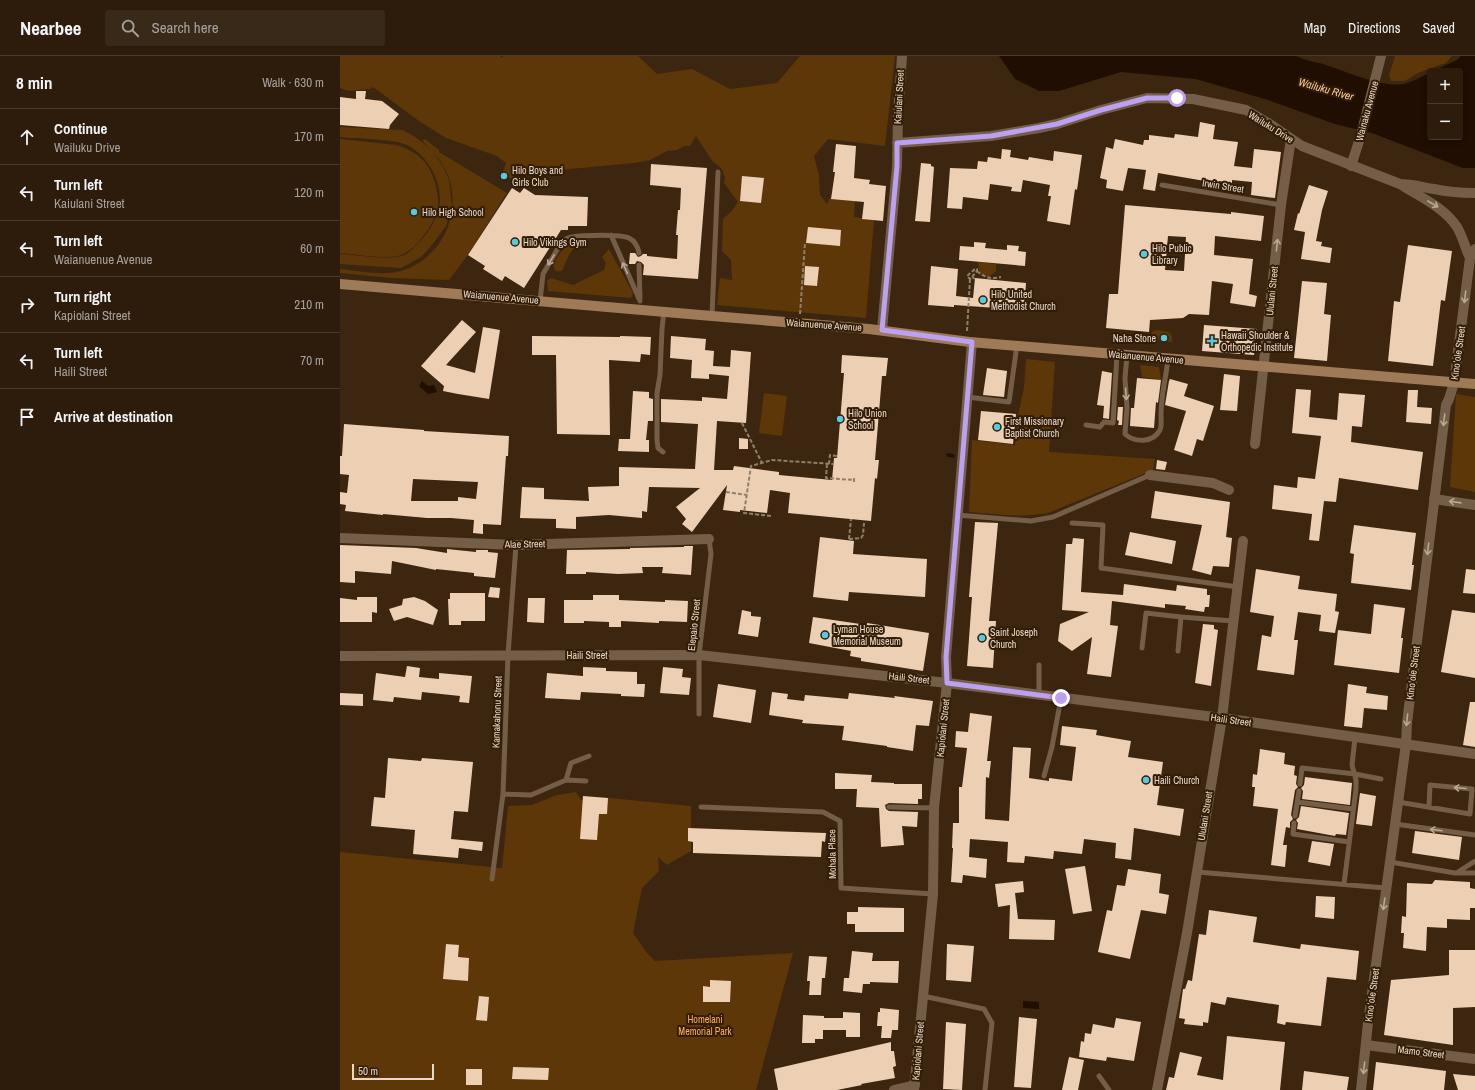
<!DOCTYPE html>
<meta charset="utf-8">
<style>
body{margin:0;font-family:"Archivo Narrow",sans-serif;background:#392919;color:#f1f3f6}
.controls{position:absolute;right:12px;top:12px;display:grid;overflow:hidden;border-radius:4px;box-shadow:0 2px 6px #0003}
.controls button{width:36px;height:36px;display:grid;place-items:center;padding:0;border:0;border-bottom:1px solid #483a2c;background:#2d1c0b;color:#f1f3f6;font:20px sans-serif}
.scale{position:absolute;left:12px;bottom:10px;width:82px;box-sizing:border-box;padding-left:4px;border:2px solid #e7d8cb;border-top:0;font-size:11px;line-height:14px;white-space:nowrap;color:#e7d8cb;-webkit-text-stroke:3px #321c05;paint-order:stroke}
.stop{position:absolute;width:12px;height:12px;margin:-9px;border:3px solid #bca0f2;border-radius:50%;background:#fff}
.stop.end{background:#bca0f2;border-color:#fff;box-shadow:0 1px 4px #0008}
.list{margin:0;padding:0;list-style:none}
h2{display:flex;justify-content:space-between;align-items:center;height:52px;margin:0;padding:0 16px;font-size:17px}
h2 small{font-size:13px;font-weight:400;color:#a7a19d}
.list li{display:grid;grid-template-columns:26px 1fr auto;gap:12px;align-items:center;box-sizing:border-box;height:56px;padding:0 16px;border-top:1px solid #483a2c}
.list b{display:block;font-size:15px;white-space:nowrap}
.list p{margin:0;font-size:13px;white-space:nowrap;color:#a7a19d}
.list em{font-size:13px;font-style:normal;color:#a7a19d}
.icon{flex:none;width:22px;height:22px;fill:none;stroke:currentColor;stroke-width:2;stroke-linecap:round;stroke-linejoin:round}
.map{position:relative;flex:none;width:1135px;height:1034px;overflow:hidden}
header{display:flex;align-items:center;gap:24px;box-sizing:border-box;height:56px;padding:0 20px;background:#2d1c0b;border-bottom:1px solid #483a2c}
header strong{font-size:19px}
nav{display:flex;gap:22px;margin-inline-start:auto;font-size:14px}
.search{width:280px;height:36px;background:#392919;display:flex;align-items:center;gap:10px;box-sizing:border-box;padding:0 14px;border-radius:4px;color:#a7a19d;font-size:15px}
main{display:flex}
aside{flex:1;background:#2d1c0b}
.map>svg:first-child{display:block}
</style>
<header>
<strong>Nearbee</strong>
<div class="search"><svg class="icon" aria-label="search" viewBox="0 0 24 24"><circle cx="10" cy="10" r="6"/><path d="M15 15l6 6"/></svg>Search here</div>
<nav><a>Map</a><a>Directions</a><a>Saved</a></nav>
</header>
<main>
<aside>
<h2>8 min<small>Walk · 630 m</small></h2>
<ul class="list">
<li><svg class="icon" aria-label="ahead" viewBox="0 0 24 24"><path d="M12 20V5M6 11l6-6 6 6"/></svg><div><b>Continue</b><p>Wailuku Drive</p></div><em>170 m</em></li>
<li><svg class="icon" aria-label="left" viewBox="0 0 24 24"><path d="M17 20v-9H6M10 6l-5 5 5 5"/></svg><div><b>Turn left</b><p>Kaiulani Street</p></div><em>120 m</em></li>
<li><svg class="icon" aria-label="left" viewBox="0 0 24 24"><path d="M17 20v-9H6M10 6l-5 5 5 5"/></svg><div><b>Turn left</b><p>Waianuenue Avenue</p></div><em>60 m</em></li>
<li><svg class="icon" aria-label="right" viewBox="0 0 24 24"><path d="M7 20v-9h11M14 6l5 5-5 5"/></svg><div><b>Turn right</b><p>Kapiolani Street</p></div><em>210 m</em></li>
<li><svg class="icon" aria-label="left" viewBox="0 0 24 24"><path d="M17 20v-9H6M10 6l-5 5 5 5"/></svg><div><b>Turn left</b><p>Haili Street</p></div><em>70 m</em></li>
<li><svg class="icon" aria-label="arrive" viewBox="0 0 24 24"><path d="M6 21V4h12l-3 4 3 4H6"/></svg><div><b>Arrive at destination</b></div></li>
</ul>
</aside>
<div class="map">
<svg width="1135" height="1034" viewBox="0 0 1135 1034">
<rect width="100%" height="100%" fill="#3c260f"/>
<path fill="#5e3709" d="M0,0H160L162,2L163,0H298L317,18L352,13L390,33L437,27L460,0H555L545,90L488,83L474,100L479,120L480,139L487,148L490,142L515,145L514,161L534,164L526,262L377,249L380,222L392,224L391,204L382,195L383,163L392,155L398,146L384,127L385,122L382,113L373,106L356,80L350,90H344L337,94L327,95L310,104L294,107L219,114L192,115L178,121L173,125L163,116L166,107L157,100L106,82L79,65L33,31L30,33L9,35L0,32Z
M1055,0H1112L1106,7L1078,17L1065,25H1051L1049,19Z
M0,71L62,74C74,79 81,85 90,93L82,84L85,83L99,94V96L167,137L127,200L109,224L51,222L0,217V213C18,215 44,220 61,215C111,200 130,136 94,97L103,110L109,124L112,150L106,170L92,189L81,201L61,212L0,208V198C17,199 45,204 61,200C67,199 73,193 77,188C87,179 96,165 99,152C104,129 89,101 69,90C54,82 18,83 0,81Z
M0,83L56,89C79,96 90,107 96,130C97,136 99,145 98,152C96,162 90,171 84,179C79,186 70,196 61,199C48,204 15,198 0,197Z
M232,186H238L229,199L222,215C203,219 222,190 232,186Z
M269,193L293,237L291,242L208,235L207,225L211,222L233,229L264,214L266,207L262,201Z
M638,206L656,208V215L649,221L643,220L639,215Z
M816,274C825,275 834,275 832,286L811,283L812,276Z
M686,303L715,306L709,396L815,403L813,414L708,457C683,462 655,458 629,456L632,384L675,389L679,355L684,332Z
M800,309L819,311L821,324L802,321Z
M424,337L447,340L442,380L419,377Z
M1116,338L1135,341V436L1110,431Z
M236,736L241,744L270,742L351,750V795L327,809L318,801L319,815L302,832L293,877L307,897L315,905L453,897L416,1034H0V796L162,812L168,750L192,749L217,739Z"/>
<path fill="#1f0e01" d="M659,0H956C965,4 974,6 983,8C1005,15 1042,32 1064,28C1073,26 1082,20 1090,17V81H1120V15H1093L1117,4L1121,0H1135V112H1123L1032,77L995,68L928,44L856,23L781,16L719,35H699L675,23Z
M82,325L88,330L94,329L97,336L88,338L79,330Z
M683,945L699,946V953L683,952Z"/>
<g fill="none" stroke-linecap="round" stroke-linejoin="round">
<path stroke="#1f0e01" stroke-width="3.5" d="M608,399L613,400"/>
</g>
<path fill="#edcfb4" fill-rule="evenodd" d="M16,35H26L25,43L42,45L59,58L50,69L49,73L0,69V41L16,43Z
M860,66L875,69L873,83L898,86L894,110L912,112L914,93L941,96L935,142L911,139L912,126L892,124V127L879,125L877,134L863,132L865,125L818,117L815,135L803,133L806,114L788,112L783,135L766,132L767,124L760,122L766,91L773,93L775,83L803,89L804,84H809V79L834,82L835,78L858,81Z
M496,88L516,90L514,122L530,124L529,128L546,130L543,165L522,163L524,146L491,143L495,116H493Z
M662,93L671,94L670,101L688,104L689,101L713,105L714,95L742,99L737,134L735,133L730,169L707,165L711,140H708L710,129L683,124L681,136L671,135L672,131L650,128L648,144L623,141L622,153L607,152L610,112L637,113L638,105L647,106L648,101L661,103Z
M581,107L591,108V110L594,111L590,166L575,165Z
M311,108L367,112L358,223L303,219L304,209L301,206L297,205L295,208H289L290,197H295L298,201L301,200L303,198H307V200L337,203L338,179H336L338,154H340L341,132L310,129Z
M402,120L424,122L421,147L400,145Z
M969,129L988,135L982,154L976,185L982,186L981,190L992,192L990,207L961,203L965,176L954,174L958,157L959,158Z
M172,132L180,137L184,132L195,139L248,141L247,170H228V174H221L184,232L165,220L162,225L143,213L145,210L128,199Z
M785,149L891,158V156L924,160L921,185L875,180L874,199L913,203L909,238L917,240L915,251L890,247L893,228L872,225L869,259L849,258L843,262L810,264L809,276L766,272L769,238H778ZM828,180L846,181L844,215L825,214Z
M468,171L501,174L500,190L466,187Z
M634,186L646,187L645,192L667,194V189L679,190L678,195L686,196L685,210L619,204L620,190L634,191Z
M1068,189L1112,195L1105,245L1101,244L1093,310L1048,305L1054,245L1060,246Z
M465,210L479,211L477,230L464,229Z
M591,210L618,213L616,240L633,242L635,222L686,227L684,254L614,249V251L588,249Z
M962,225L987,227L984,258L991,259L987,305L954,302Z
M122,264L136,276L106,309L135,317L143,271L160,274L149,343L118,338L103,335L104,330L81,310Z
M864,269L917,273L914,299L862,295Z
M192,280L280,281V280L311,281L310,299L301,298L300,306L269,304L270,379L217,378L216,299H192Z
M331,280L366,283L365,294L374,295L373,310L390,311L391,294L411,296L406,367L377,365L374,414H393L394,410L439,416V419L492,424L494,402H497L504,317H501L502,299L548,302L546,320H542L535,404H539L537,423L535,422L531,465L448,457L450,437L430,434L427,457L400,454V456L383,454L387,429L352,476L342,468L346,463L336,451L360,432L309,431L307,456L302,455V462L269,459L236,461V473L216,472V463L180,462L182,431L204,432V443L249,445L248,431L279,430V411L355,413L358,368L321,366V343L362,345V341L387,343L389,320L369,318V323L351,322L352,304L330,302Z
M647,312L667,315L664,341L643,339Z
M762,315L772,317L769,363L763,362L764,350L757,349Z
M884,318L900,320L897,355L880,354Z
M797,322L821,324L818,347L816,346L814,372L790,370L791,352H794Z
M830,323L848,328L844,340L874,350L863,385L857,383L852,400L834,394L846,355L825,349L829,325Z
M956,333L971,334L969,361L997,364L999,337L1025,339L1022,371L1012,370L1011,386L1083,396L1078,434L999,422L996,446L984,445L979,485L969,484L972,458L932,453L934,429L957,432L958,421L975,423L981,380L952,377Z
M1068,334H1078L1077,351L1092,352L1091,368L1066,366Z
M293,335L309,336V342L313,343V365H308L306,384H309V396L278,395L279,383H290Z
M778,351H783L782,369H778L779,365L777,364Z
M641,355L676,358L673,388L638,384Z
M4,368L84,374V375L169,380L168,400H166L161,469L143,468V478L133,477L134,464L111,462H87L43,458V459L5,455L6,449L0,448V436L7,437L9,419L0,418V400H2ZM73,423L138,426L136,443L118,441V445H71Z
M399,382L408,383V393H399Z
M817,404L827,406L825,414L816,413Z
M815,435L890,446L886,481L892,482L889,511L873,510L871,519L852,514L862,469L811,462Z
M635,466L658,467L649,565H656L653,612L627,610L632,541H629Z
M1014,469L1076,477L1072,509H1074L1071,534L1011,527L1014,498L1010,497Z
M790,476L836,485L832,508L785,499Z
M480,481L514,485L513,498L587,503L585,541L509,536L508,545L473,541Z
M733,482L744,483L741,536L783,539L784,528L836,535L837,529L867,533V539H870L869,551H865L864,556L845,553L846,550L825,548V552L772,545L770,569L778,570L771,621L747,618L752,581L732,595L718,585L720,568L749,556L722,554L726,488H732Z
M0,489L76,492L107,497V493L136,496V494H148V496L158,497L155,522L134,520V517L96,513V514L52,505L51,518L15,515V527L0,526Z
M344,490H353L351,519L322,517L323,511H302L303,517L278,518L246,516V518H226L227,494L290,493V492L344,491Z
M916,513L960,520L958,533L997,538L995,555L999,556L995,577L979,575L981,559L958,556L954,584H958L954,619L917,614L922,579L931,581L934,560L910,556Z
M1126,513L1135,514V538L1123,537Z
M150,531L160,532L159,542L148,541Z
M110,537H145V565H121V569H109L108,543H110Z
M253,539H279V544L325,546V544L348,545L347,566L319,565V567L281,565V571H269V566L244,565V567H224V544H253Z
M17,541H37V557L32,556V566H0V542L17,544Z
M74,541L85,545L98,554L93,569L67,561L54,565L49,553L62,549L63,543Z
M188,542H205L204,567L187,566Z
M1034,548L1065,552L1061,582H1063L1059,617L994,609L998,574L1031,578Z
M402,554L411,556V560L421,561L418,581L398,578Z
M1112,554L1135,557V622L1101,616Z
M473,561L527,569V567L589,577L583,615L521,605V602L510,600L511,595L469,587Z
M863,568L874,569V573L878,574L871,630L855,627Z
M67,610L80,612L79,621L99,623V617L132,620L129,647L119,646L120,640L82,636L81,644L54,641L53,646L33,644L36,617L65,621Z
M243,611L266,612V615L297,616V628H305L304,641L281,640V638L241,636L240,644L205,642L207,617L243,620Z
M323,611L343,613L342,621L351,622L349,639L320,637Z
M378,628L416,634L411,667L373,661Z
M1008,628L1027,631L1026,637L1048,640L1047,654L1024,652L1022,672L1004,670Z
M432,636L448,638L447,643L464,645L465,639L508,643L509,637L555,642L554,640L593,645L589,670L576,669L573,695L547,691V690L502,684L504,670L462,667L463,664L429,659Z
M0,637L23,638V650L0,649Z
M1130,646H1135V691L1123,689Z
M630,657L652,660L647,705H651L649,722L646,721L645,763L669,765L673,691L691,692L689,722L709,725V722L732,725L736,691L720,689L722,670L757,674L756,679L791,685L788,701L823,706L817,749L844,753L840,780L794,772L791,804L775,802L776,787L744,783L742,798L714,795L713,803L685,800L684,807L667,806L668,786L630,783L629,801L647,803L646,822L623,819L622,827L611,826L613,792H612L613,767H619V731H622L627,692L615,691L616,675L628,676Z
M920,693L945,697L944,708L955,710L954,719L957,720L956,728L958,731L955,734L951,759L953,763L950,766V772L946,771L943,789H947L945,811L931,809L938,753L913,750L915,731H912L913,718L917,719Z
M48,702L81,705L82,702L133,706L128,756L114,755L111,783L143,786L142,795L119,792L118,802L73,798L75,774L31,770L34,741L45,742Z
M495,717L532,719L531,726L554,727V728H582V743H578V748L549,747L545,749L546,753L549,755L578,756L577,771L562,770L564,789L541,791L539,752L516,751L517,733H495Z
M965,721L1012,727L1010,749L962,743L963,735L961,732L964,729Z
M1020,737L1036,740L1032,770L1016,768Z
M243,740L268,742L267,758H259L257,784L240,783Z
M961,750L1009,757L1006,779L996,778L995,780L957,773L958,767L956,764L959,761Z
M348,772L486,777L485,786L482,785L481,801L353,797V786L348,785Z
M1075,775L1122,781L1119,804L1072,797Z
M972,785L994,788L990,810L968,806Z
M745,810L752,855L733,858L725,813Z
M788,813L821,818L819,837L829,839L826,858L801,854L790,903L758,896L767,854L772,855L777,829L785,830Z
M1095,824L1130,826V832L1135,833V852H1130V864L1107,863V872L1087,871L1086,895L1063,892L1064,877H1061L1062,860L1066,861L1067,827L1092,828Z
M683,825L684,836L675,837L678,863L715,864L714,884L669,883L670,849L658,851L655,828Z
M976,840L995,841L994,863L975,861Z
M518,851L564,852V876H515V868H507V856H518Z
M869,854L917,861L913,886L960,893L961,888L1019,895L1016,924L987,921L981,970L946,966L945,969L937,967L939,949L887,941L885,949L871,946L868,967L863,966V970L844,968L845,963L839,962L843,933H845L848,924L852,925L859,878L866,879Z
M106,888L119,889L118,901L129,902L128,925L103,923Z
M607,888L634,890L631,926L606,924Z
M1109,894H1135V951L1113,952V989L1044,979L1051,924L1109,919Z
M512,895L533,897L532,905H559L558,927L530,926V928H523L522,937L503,935L504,922H509Z
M469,900L487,901L485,922H482L481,939H469L470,925H467Z
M370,924L391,925L390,946H363V930L370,931Z
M139,940L149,941L147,965L136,964Z
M540,952L559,954L558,974H552L551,982H541L542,970H537L538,956H540Z
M503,956L520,957V981H506V974H483V983H475V987H462L463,959L484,960V962H503Z
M679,961L697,963L691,1032L674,1031Z
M776,962L801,966L794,1005L767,1001L766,1005L739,1001L741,985L744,986L745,977L751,978L753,968L774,972Z
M606,966L626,968L622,1034L603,1033Z
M887,980L945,986L940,1034H826L829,1021L834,1022L840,996L862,1001L857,1019L883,1024Z
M551,986V995H554L556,1010L553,1011L555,1022L521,1028L522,1029L497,1034H438L434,1013Z
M729,1001L744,1004L738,1034H722Z
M1036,1006L1106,1015L1104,1034H1033Z
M173,1011L209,1012L208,1024L172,1023Z
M126,1013H142V1029H126Z
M964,1015L1009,1021L1007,1034H962Z
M1113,1018L1135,1020V1034H1118Z"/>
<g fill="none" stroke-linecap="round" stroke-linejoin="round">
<path stroke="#917f6d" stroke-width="2" stroke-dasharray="4 2" stroke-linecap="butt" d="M637,215C645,222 650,223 661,221
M632,221L637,215V213H635L627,220L630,223L632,221L635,223
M460,258L465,187
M627,275L630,223
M402,367L422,407
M487,408L486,422L514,424
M489,408L490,399L497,400
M514,426V421
M386,436L407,439
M431,460L404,457L411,410L432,404L493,408
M509,483L521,482L523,479L524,467
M509,483L511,463"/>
<path stroke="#755e48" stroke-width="5" d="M822,129L941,149
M271,179L300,245
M299,209L300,242
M200,245L203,218L221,187C224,184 228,182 232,181C242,179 281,178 289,182C295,185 298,191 299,197
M372,260L378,116
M787,299L785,322L787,352L785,378C795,387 813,387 820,374C822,370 821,363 821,358C821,339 826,322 828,303
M627,341L669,346L677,289
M746,369L760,371L764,366L773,367L777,298
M323,396L318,392L317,384V337L320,319L322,273L324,255
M617,459L691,465L713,461L810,419
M732,467L763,469L761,512L898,531
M802,592L806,557L841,561
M838,595L841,561L893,565
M699,639V609
M359,658V599L371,498L369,483
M704,720L712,691L721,642
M226,724L231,707L249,700
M960,728L962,712L1015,718L1041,723
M163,738L191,739L226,724L246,725
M957,746L1013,753
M1058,746C1082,750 1106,754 1130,758L1132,733L1090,729L1089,751
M361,751L483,756L500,765L501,832L593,838
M549,751L594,752
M955,760L959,735
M954,767L953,778L1009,786
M1055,768L1135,779
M1050,806L1115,817H1135
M857,816L1046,832
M1118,816L1135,805
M152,823L163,738L168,599L176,489
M1004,828L1016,733V724L1012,709L1015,682
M583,940L644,953L652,967L645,1034
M759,1020L769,1034"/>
<path stroke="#755e48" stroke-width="10" d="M557,87L651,80L699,72L717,68L761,54L807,42L853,43L906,54L930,68L962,90L1060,128C1074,128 1080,131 1094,133C1108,136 1121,137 1135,137
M1011,110L1021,79L1041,0
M1060,128C1080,141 1104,151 1117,171C1123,181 1125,192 1130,202
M542,274L557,110L558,61L562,0
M1114,327L1130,202L1135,193
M915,388L941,149L951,83
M810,419L873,427L889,434
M1094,443L1135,449
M0,482L176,489L369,483
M0,600L359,599L607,627L882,662L1135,698
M1026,989L1135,1003
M554,1034L575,1029
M817,1034L847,877L882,662L903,485"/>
<path stroke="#755e48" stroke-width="10" d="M574,1034L593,838L594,752L607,627L606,601L632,286
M1021,1034L1028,967L1066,688L1067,667L1106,349L1109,343L1114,327"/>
<path stroke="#9f7a57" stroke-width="10" d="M0,228L372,260L529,273L630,286L1135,328"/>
</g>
<defs><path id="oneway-shaft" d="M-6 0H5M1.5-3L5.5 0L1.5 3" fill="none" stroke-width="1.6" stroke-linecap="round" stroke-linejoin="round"/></defs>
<g stroke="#b9a797">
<use href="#oneway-shaft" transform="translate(1093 148) rotate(30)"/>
<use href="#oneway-shaft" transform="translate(937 189) rotate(-84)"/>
<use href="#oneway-shaft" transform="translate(211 204) rotate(121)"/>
<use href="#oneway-shaft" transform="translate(285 212) rotate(-114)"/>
<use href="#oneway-shaft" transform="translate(1125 241) rotate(97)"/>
<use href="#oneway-shaft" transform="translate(786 338) rotate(86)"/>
<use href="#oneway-shaft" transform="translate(1104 364) rotate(97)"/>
<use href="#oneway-shaft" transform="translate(1115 446) rotate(-172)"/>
<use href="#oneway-shaft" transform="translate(1088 493) rotate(97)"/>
<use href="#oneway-shaft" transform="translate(1067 664) rotate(96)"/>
<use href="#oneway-shaft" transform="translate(1120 732) rotate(-175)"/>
<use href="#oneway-shaft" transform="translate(1096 774) rotate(-173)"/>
<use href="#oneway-shaft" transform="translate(1044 848) rotate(98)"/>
<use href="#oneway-shaft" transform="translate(1024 1012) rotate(97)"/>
</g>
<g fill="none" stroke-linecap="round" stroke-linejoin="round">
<path stroke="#bca0f2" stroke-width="5" d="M721,642L607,627L606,601L632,286L542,274L557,110V87L651,80L717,68L761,54L807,42H837"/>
</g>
<g fill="#57c9e2" stroke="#321c05" stroke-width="1.5">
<circle cx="164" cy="120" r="4"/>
<circle cx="74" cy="156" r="4"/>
<circle cx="175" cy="186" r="4"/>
<circle cx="804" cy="198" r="4"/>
<circle cx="643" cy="244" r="4"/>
<circle cx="824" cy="282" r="4"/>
<path d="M870 279h4v4h4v4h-4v4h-4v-4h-4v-4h4z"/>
<circle cx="500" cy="363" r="4"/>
<circle cx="657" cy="371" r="4"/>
<circle cx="485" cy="579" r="4"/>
<circle cx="642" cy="582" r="4"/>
<circle cx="806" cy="724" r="4"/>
</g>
<g text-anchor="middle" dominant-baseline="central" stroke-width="4" stroke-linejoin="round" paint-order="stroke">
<g font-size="10" fill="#e7d8cb" stroke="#321c05">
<text transform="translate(559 41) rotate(-87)">Kaiulani Street</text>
<text transform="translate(1027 55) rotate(-75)">Wainaku Avenue</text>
<text transform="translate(931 71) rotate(32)">Wailuku Drive</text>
<text transform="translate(883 130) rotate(9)">Irwin Street</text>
<text transform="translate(932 235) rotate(-84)">Ululani Street</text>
<text transform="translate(161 241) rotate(5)">Waianuenue Avenue</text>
<text transform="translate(484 269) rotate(4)">Waianuenue Avenue</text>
<text transform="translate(1118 297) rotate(-82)">Kinoʻole Street</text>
<text transform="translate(806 301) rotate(5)">Waianuenue Avenue</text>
<text transform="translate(185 488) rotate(-1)">Alae Street</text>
<text transform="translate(354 569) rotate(-84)">Elepaio Street</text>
<text x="247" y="599">Haili Street</text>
<text transform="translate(1073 617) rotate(-83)">Kinoʻole Street</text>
<text transform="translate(569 622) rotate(6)">Haili Street</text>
<text transform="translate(157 656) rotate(-88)">Kamakahonu Street</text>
<text transform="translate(891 664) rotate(8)">Haili Street</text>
<text transform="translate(603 672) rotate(-84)">Kapiolani Street</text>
<text transform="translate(865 760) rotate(-81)">Ululani Street</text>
<text transform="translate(492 798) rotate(-91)">Mohala Place</text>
<text transform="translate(1032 939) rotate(-82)">Kinoʻole Street</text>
<text transform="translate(578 995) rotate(-85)">Kapiolani Street</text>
<text transform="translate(1081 996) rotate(7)">Mamo Street</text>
</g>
<g font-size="10" fill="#e7d8cb" stroke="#321c05" text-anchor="start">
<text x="172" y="114">Hilo Boys and<tspan x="172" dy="12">Girls Club</tspan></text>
<text x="82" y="156">Hilo High School</text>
<text x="183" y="186">Hilo Vikings Gym</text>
<text x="812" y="192">Hilo Public<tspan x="812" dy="12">Library</tspan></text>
<text x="651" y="238">Hilo United<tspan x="651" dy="12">Methodist Church</tspan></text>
<text x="881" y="279">Hawaii Shoulder &amp;<tspan x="881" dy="12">Orthopedic Institute</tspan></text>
<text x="816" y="282" text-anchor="end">Naha Stone</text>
<text x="508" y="357">Hilo Union<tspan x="508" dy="12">School</tspan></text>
<text x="665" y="365">First Missionary<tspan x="665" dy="12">Baptist Church</tspan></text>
<text x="493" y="573">Lyman House<tspan x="493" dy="12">Memorial Museum</tspan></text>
<text x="650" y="576">Saint Joseph<tspan x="650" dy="12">Church</tspan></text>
<text x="814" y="724">Haili Church</text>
</g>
<g font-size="10" fill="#fbaf62" stroke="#321c05">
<text x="365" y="963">Homelani<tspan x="365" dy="12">Memorial Park</tspan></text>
</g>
<g font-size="11" font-style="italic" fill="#fccda2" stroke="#321c05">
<text transform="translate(986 33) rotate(16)">Wailuku River</text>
</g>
</g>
</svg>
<div class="controls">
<button>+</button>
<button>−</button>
</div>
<div class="scale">50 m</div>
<div class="stop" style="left:837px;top:42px"></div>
<div class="stop end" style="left:721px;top:642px"></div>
</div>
</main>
